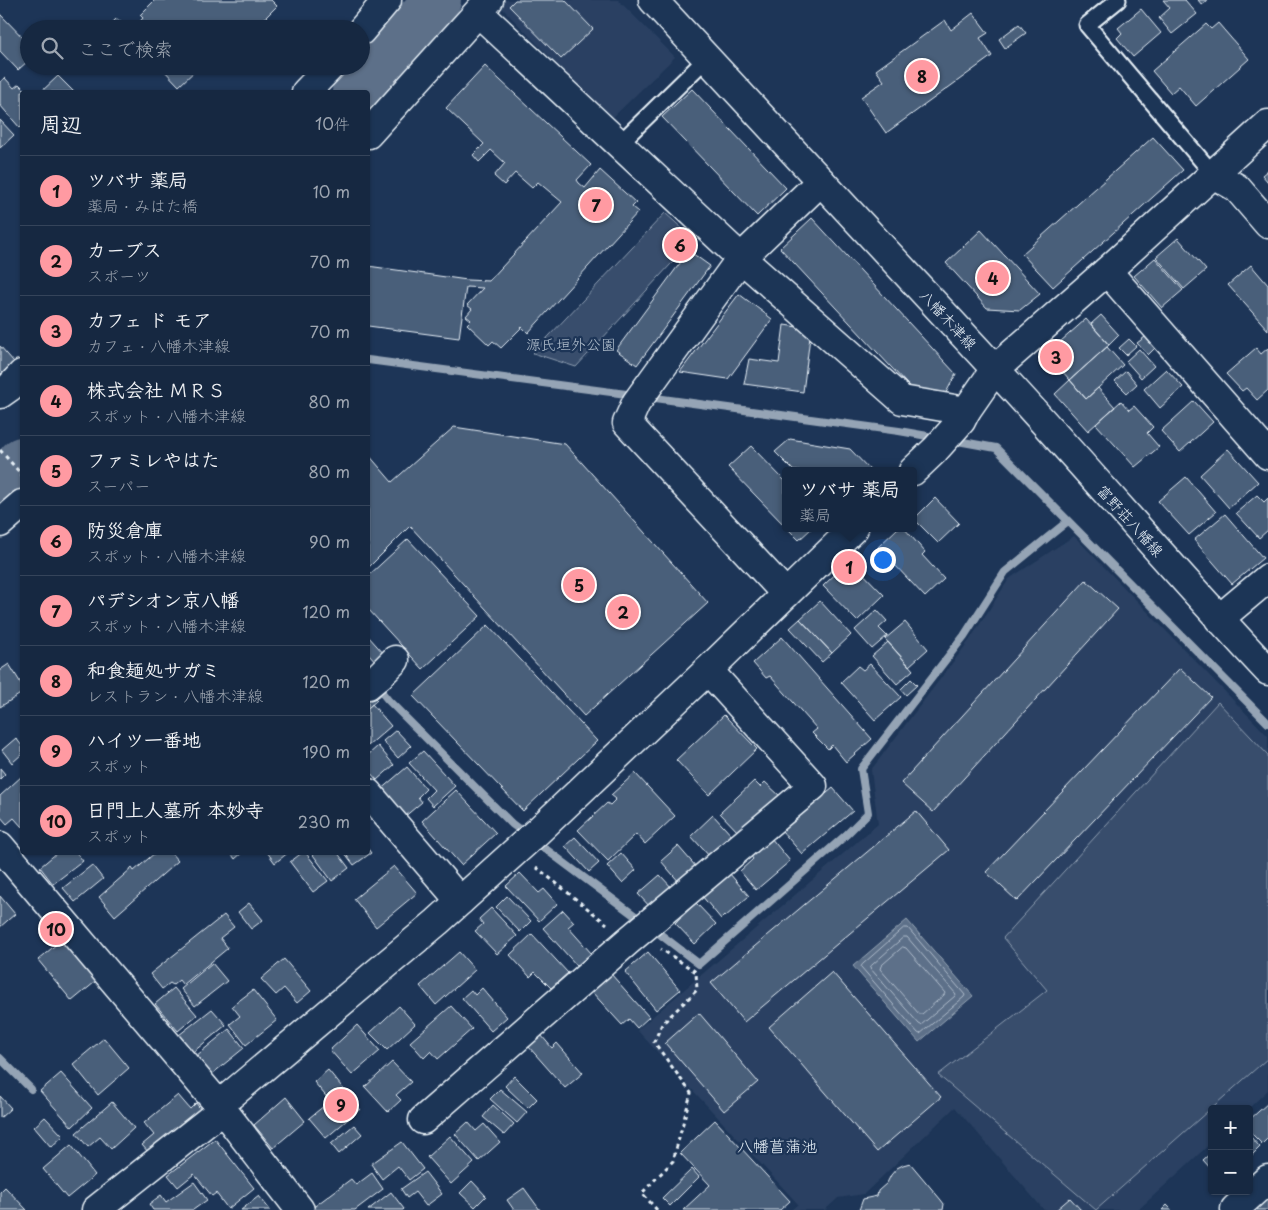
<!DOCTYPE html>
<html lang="ja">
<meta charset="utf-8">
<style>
body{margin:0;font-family:"Playpen Sans","Klee One",sans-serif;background:#23344c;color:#f1f3f6}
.controls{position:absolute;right:15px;bottom:15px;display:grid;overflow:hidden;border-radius:5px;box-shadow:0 1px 4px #0004}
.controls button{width:45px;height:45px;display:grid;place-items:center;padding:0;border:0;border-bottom:1px solid #35445a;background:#162841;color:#f1f3f6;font:25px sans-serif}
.you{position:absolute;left:882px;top:559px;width:18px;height:18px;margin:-12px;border:4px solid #fff;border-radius:50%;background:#1a73e8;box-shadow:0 0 0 8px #1a73e833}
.badge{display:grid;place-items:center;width:32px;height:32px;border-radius:50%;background:#ff9aa2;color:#111;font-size:16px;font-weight:700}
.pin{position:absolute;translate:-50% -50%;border:2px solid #fff;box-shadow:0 1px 5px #0006}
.popup{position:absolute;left:782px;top:467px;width:135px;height:65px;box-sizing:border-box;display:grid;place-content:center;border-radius:5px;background:#162841;filter:drop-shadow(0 1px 4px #0005);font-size:16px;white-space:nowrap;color:#9ea6b1}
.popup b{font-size:19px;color:#f1f3f6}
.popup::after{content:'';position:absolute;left:50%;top:100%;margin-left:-10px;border:10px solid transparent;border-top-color:#162841}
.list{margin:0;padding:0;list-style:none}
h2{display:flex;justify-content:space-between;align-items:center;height:65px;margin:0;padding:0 20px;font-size:21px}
h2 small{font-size:16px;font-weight:400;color:#9ea6b1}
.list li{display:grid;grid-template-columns:32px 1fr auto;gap:15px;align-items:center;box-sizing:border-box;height:70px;padding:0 20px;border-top:1px solid #35445a}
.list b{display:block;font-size:19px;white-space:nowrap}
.list p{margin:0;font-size:16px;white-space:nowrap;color:#9ea6b1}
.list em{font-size:16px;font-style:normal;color:#9ea6b1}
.icon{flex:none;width:28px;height:28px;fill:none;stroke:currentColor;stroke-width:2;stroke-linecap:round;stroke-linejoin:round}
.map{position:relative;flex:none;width:1268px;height:1210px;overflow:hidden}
.search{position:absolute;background:#162841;box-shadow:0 1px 4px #0004;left:20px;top:20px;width:350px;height:55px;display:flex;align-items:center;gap:12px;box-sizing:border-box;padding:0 18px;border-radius:28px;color:#9ea6b1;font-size:19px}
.panel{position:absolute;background:#162841;box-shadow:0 1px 4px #0004;left:20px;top:90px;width:350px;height:765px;border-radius:5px}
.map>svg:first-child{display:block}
</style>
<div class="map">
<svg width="1268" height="1210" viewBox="0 0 1268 1210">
<rect width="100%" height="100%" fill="#1d3557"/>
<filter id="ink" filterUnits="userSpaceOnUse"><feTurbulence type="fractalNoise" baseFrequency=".02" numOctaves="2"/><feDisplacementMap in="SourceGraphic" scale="10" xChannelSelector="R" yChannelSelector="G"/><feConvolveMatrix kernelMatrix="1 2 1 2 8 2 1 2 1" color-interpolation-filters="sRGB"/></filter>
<g filter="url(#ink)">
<path fill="#2a4162" d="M502,0H618L675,57L611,119L498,4Z
M1074,536L1268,736V1090L1248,1109H1212V1142L1138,1210H1044L955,1107L864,1194L838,1198L825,1210H791L798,1204L637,1030L878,824L871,770L969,641L1009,579Z"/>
<path fill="#374d6c" stroke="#909fb2" d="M665,213L694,239L576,367L533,353Z
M1218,702L1268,755V1058L1096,1210L938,1075L1047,990L1003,938Z"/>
<path fill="#5d7089" stroke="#95a4b5" d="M907,920L973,996L919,1042L853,966Z"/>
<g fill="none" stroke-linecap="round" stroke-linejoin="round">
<path stroke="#b0bdcc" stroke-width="1" d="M904,928H908L965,995L964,997L920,1034L918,1033L861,967L862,965Z
M904,937H907L956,994L955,996L921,1025L919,1024L870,968L871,966Z
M903,947L906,948L945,993L944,995L922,1014H919L880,969L881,966Z"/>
<path stroke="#95a4b5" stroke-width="8" d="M368,360L634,395
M648,397L899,431L939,438
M952,440L996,448L1268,723
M375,684L388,700L512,824L642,921
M652,928L699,964L846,835L868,813L861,769L964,636L1005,572L1068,521
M0,1058L31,1089"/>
<path stroke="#5d7089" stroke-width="48" d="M356,92L437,0
M0,486L22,461"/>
</g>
<path fill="#495e7a" stroke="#e8f1f8" d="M155,0H271L277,6L254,29H231L228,26L225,29H133L143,18L140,15Z
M515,0H565L593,29L561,59L509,6Z
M1163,0H1185L1197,14L1172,34L1159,18L1170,8Z
M1198,0H1208L1202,5Z
M1141,9L1161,33L1133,57L1117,38L1122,33L1118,28Z
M973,13L988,33L980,38L992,56L886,133L861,97L884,81L876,70L945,20L951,30Z
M0,14L29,44V60L18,70L0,51Z
M117,18L127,29H108L107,28Z
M1218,23L1249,59L1196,106L1179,86L1171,93L1152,71L1206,24L1211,29Z
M1019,24L1026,33L1005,48L999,39Z
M160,66H200L179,86Z
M485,66L591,165L577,180L579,183L585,188L600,170L636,203L632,207L638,212L528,333L522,327L501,348L493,341L489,345L467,324L471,320L466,316L472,309L467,305L483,288L466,287L459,338L368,326V266L467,280L489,281L562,202L538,182L532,188L515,173L504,185L494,176L505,163L491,150L479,162L473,155L484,144L446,108Z
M58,76L74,92H41Z
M5,78L14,88L19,84L27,92H22V126L20,128L0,105V82Z
M692,89L786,188L757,216L662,117Z
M0,120L14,135L0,148Z
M1153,137L1183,170L1053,287L1022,254Z
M1268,170V182L1262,175Z
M812,218L956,374L941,402L919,397L780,248Z
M981,230L1040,294L1020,310L987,308L946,263Z
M1178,238L1206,270L1184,289L1156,257Z
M682,239L686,244L679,251L674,246Z
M689,251L710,266L637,365L616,350Z
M1155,258L1183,290L1162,308L1134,276Z
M1251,265L1268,285V330L1228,285Z
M739,294L772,319L728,379L680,372Z
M1101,315L1119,335L1109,345L1091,324Z
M1086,319L1109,345L1070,380L1052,360V349Z
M784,325L811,329L803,392L744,384L749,359L779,363Z
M1145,337L1155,348L1148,355L1137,343Z
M1129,339L1136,346L1126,355L1119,348Z
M0,346L14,362L0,375Z
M1107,347L1123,365L1086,399L1070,380Z
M1256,348L1261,354L1268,348V390L1257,400L1246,388L1242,391L1226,374Z
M1139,349L1154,366L1141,378L1126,361Z
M1166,369L1183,387L1160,408L1144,389Z
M1126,371L1137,384L1127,393L1115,381Z
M1070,380L1086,399L1098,388L1115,407L1088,431L1055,394Z
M1121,401L1129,410L1134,406L1153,427L1147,433L1159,447L1135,467L1096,424Z
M1194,401L1213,422L1180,452L1161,431Z
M454,427L565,444L708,603L584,716L410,526L368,568V454L392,482Z
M790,439L850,449L871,471H794L775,452Z
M751,446L785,481V526L728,467Z
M1228,449L1258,482L1229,508L1200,475Z
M1186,477L1216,512L1189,535L1158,501Z
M1257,495L1264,502L1268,498V530L1259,538L1236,513Z
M935,498L959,523L938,543L914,519Z
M1225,514L1263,558L1232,584L1194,540Z
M787,528H812L799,540Z
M898,528H904L925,552L922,555L944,579L925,597L878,547Z
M408,539L480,616L423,669L368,609V576Z
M850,560L884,595L857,621L823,586Z
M1086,580L1118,609L933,812L901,783Z
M820,601L851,635L832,653L800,619Z
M877,610L887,621L879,628L887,636L872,649L855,630Z
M800,619L832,653L822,662L790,628Z
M905,622L928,649L909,666L885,639Z
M488,625L597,741L523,811L413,696Z
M368,636L385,655L377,663L368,653Z
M782,637L872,739L846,762L832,745L828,749L812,733L817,729L770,676L766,678L753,663Z
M888,642L913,670L897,684L872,656Z
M9,664L22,685V693L0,707V670Z
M870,664L901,697L875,720L841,682L858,666L863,670Z
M1180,668L1211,697L1017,901L986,872Z
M911,679L917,685L906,695L901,689Z
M369,692L377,700L368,708V693Z
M372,704L391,726L368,746V708Z
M724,715L757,749L709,795L676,760Z
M396,730L411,746L398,758L383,741Z
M16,738L22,746V754L12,763L2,750Z
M378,746L394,765L377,780L368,770V755Z
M423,751L455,786L433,806L426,798L434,790L409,763Z
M407,767L426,789L418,797L422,802L403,818L379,791Z
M0,768L5,774L0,779Z
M635,773L675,816L645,844L636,834L608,861L578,830L607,803L610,805L616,799L611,795Z
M22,776V827L14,818L7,824L0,816V796Z
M754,781L760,787L765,782L781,797L741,835L720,813Z
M833,788L853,811L802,854L782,831Z
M456,790L496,833L461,865L422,821Z
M916,811L949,850L744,1022L711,983Z
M713,815L733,837L710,857L691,836Z
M575,837L599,863L589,872L565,846Z
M771,838L790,861L756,890L740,871L753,859L750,855Z
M678,846L697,868L680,883L661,861Z
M368,849L371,853L354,865L344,852H368Z
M58,852H76L83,861L53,884L40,867Z
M156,852H170L178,861L115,916L99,897L132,868L134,871Z
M230,852H243L235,859Z
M267,852H289L275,863Z
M303,852H305L328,881L313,892L290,862Z
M311,852H337L349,868L332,881Z
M621,853L636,870L622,883L607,866Z
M92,865L103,879L75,902L63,888Z
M394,866L417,893L376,927L354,899Z
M520,873L539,893L544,889L557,904L539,921L506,886Z
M729,873L749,896L725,917L724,916L721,919L702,896Z
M660,875L673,889L652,909L638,894Z
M0,896L15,914L0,927Z
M507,896L531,921L520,932L496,907Z
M249,903L263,920L251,929L238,912Z
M696,903L716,924L695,944L675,923Z
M491,908L517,936L497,954L475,931L483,924L479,919Z
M563,910L574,922L568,927L592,954L578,967L543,928Z
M224,915L234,927L220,938L228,948L183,985L179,980L173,985L170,983L162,989L150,974Z
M532,934L568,973L551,988L535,972L530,977L510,955Z
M66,936L100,978L72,1001L38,960Z
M459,952L475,970L436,1005L420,986Z
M648,952L680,990L656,1010L625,972Z
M284,959L311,991L297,1003L284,988L276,995L261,979Z
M212,963L227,981L195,1006L181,989Z
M832,972L941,1097L877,1152L769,1027Z
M611,974L649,1017L637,1028L629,1019L622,1025L591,991Z
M174,988L197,1015L178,1031L155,1004Z
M482,988L507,1017L491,1031L462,998L471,990L475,995Z
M253,990L277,1020L246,1045L230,1024L240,1016L232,1006Z
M399,1006L415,1024L387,1050L370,1033Z
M451,1006L472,1029L438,1059L431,1051L424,1058L410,1042Z
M212,1009L226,1025L193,1052L179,1035Z
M699,1013L758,1082L724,1111L665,1043Z
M357,1025L380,1051L352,1075L330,1050Z
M229,1029L244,1048L212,1074L196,1056Z
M541,1035L552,1048L557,1043L583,1073L565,1088L528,1046Z
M104,1038L129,1068L98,1095L73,1064Z
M392,1062L411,1082L396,1095L401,1100L388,1112L365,1087Z
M328,1070L360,1109L326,1138L309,1118L330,1101L314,1082Z
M61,1073L92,1108L72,1127L40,1091Z
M514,1076L537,1099L528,1108L505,1086Z
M500,1089L527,1112L517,1123L490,1099Z
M178,1095L190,1109L196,1103L201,1110L149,1153L142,1145L154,1135L144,1123Z
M0,1096L11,1108L0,1118Z
M286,1097L305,1121L273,1148L254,1125Z
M112,1102L134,1128L111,1149L100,1137L88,1147L76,1133Z
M1268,1103V1138L1262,1144L1249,1131V1120Z
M493,1105L514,1124L504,1135L483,1117Z
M45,1117L63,1136L51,1147L34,1127Z
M715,1120L790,1201L780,1210H683L710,1185L680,1153Z
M468,1122L476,1131L484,1124L500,1142L479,1161L455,1134Z
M354,1125L362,1134L339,1154L331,1144Z
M1249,1135L1260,1147L1249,1158Z
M450,1136L474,1163L451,1184L427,1157Z
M215,1139L254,1188L228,1209L216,1193L212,1196L194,1174L178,1187L168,1175Z
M402,1142L423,1169L409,1180L398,1166L382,1179L371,1164Z
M71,1145L95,1175L67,1198L43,1169Z
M1212,1152V1170L1203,1160Z
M910,1163L941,1200L944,1204L943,1210H859L863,1199L877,1196L878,1191L887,1183L891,1175L897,1168L903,1165Z
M692,1169L699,1177L670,1206L662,1198Z
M425,1172L442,1194L426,1206L415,1192L407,1198L401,1189Z
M372,1173L383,1189L355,1210H311V1209L351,1179L356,1185Z
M472,1181L486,1196L475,1207L460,1193Z
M194,1182L207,1200L193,1210H153L149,1204L161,1195L166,1202Z
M5,1187L27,1210H0V1192Z
M524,1188L540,1210H514L507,1200Z
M391,1192L404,1209L403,1210H368Z
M1268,1194V1210H1257L1255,1207Z
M259,1196L270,1210H241Z
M1070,1198L1081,1210H1056Z
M1167,1205L1172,1210H1162Z"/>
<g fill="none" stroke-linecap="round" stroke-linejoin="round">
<g stroke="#e8f1f8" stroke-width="19">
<path id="lane" d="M1118,0L1087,25L1213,174
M619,144L707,58"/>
</g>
<g stroke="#e8f1f8" stroke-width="31">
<path id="street" d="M478,12L741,258L821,181
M361,31L387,0
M306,92L331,66
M368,134L489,0
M1213,174L1237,188L1268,224
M1107,271L1268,455
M0,394L10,387L22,374
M0,523L22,504
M786,594L627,423L636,403L741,258L902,400L966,411
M1219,619L1268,578
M368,685L380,675L395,660
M368,793L460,901
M0,846L219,1105L300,1210
M423,1120L628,941L813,786L708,670
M96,1210L222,1110
M1237,1210L1235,1209L1268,1179"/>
</g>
<g stroke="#e8f1f8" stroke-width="31">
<path id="secondary" d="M913,471L935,450L961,421L966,411L995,369C1087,468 1175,572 1268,671
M219,1105L437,922L538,831L708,670L854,528"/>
</g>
<g stroke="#e8f1f8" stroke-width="31">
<path id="primary" d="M653,0L995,369L1107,271L1268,124"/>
</g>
<path stroke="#e8f1f8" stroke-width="3" stroke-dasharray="4 4" stroke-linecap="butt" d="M0,450L22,475
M536,867L607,924
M657,1210L642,1193L673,1161L691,1093L654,1042L662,1024L697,990L696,972L661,949"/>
<use href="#lane" stroke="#1d3557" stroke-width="15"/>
<use href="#street" stroke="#1d3557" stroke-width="28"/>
<use href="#secondary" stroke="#1d3557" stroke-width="28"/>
<use href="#primary" stroke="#1d3557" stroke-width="28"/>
</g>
</g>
<g text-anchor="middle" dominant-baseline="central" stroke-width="4.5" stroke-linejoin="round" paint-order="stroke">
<g font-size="15" fill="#e8f1f8" stroke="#1d3557">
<text transform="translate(949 319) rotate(47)">八幡木津線</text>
<text transform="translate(1131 520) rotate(48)">富野荘八幡線</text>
</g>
<g font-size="15" fill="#b3c0ce" stroke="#1d3557">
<text x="571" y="343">源氏垣外公園</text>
</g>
<g font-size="16" fill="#e8f1f8" stroke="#1d3557">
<text x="777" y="1145">八幡菖蒲池</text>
</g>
</g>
</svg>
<div class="controls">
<button>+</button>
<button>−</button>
</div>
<div class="you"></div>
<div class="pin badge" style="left:849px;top:567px">1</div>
<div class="popup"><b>ツバサ 薬局</b>薬局</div>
<div class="pin badge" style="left:623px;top:612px">2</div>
<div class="pin badge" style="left:1056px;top:357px">3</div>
<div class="pin badge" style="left:993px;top:278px">4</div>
<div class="pin badge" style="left:579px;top:585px">5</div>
<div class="pin badge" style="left:680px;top:245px">6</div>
<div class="pin badge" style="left:596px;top:205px">7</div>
<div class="pin badge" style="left:922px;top:76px">8</div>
<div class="pin badge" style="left:341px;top:1105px">9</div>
<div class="pin badge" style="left:56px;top:929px">10</div>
<div class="search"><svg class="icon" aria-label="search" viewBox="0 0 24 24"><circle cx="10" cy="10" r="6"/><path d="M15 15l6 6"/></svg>ここで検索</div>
<section class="panel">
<h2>周辺<small>10件</small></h2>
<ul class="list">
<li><span class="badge">1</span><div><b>ツバサ 薬局</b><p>薬局 · みはた橋</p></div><em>10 m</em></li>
<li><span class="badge">2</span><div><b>カーブス</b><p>スポーツ</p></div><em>70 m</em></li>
<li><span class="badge">3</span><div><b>カフェ ド モア</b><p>カフェ · 八幡木津線</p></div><em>70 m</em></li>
<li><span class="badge">4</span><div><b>株式会社 ＭＲＳ</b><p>スポット · 八幡木津線</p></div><em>80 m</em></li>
<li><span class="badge">5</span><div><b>ファミレやはた</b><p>スーパー</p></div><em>80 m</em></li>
<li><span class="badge">6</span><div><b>防災倉庫</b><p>スポット · 八幡木津線</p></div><em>90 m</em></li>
<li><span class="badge">7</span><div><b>パデシオン京八幡</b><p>スポット · 八幡木津線</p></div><em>120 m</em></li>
<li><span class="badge">8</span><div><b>和食麺処サガミ</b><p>レストラン · 八幡木津線</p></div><em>120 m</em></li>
<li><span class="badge">9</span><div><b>ハイツ一番地</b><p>スポット</p></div><em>190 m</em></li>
<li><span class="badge">10</span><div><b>日門上人墓所 本妙寺</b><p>スポット</p></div><em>230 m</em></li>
</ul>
</section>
</div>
